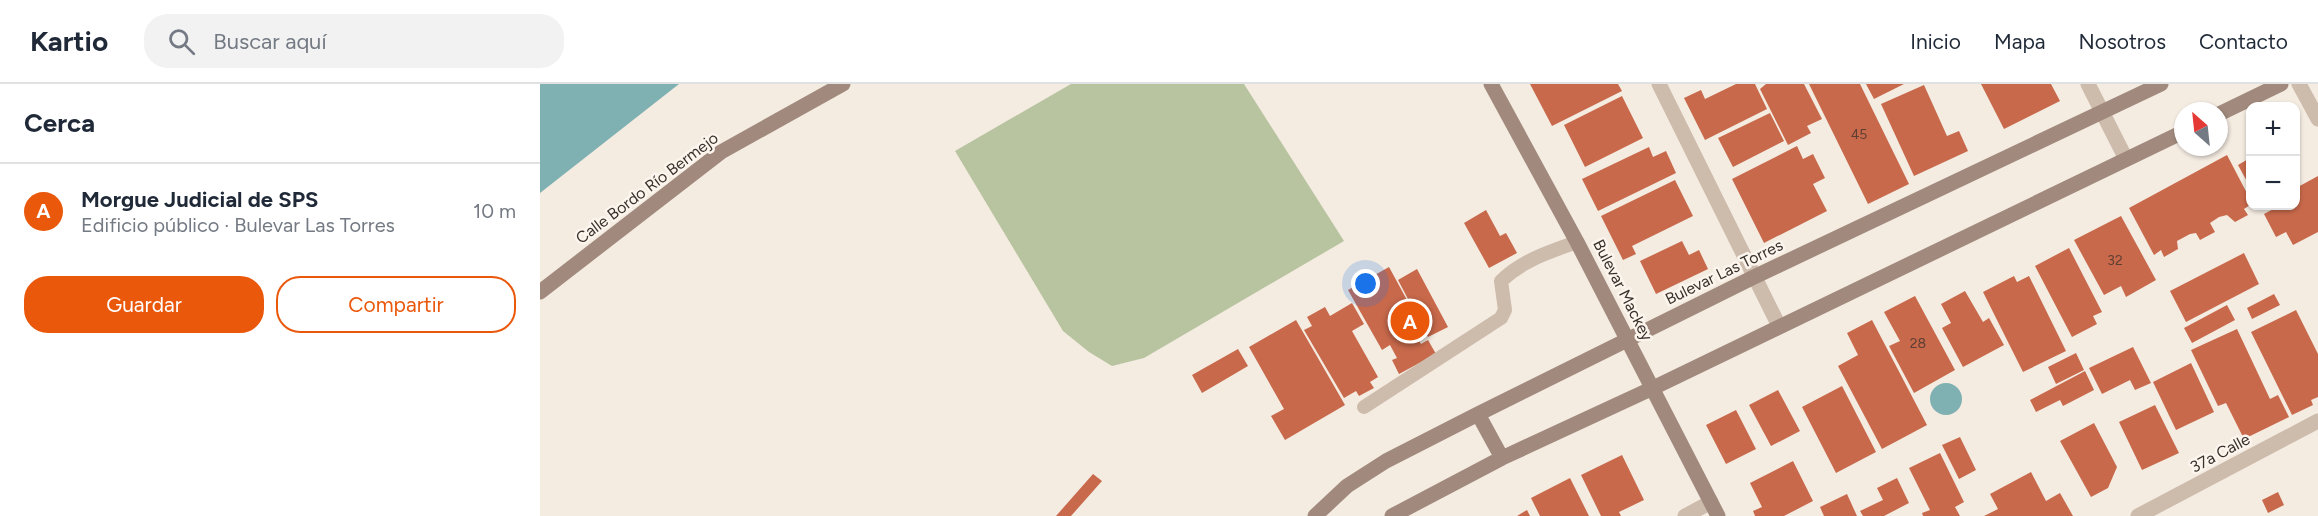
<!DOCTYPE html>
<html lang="es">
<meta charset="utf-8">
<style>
body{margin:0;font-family:Figtree,sans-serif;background:#f2f2f3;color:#1f2937}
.controls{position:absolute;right:18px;top:18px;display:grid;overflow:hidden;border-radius:12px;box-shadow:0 2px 4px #0004}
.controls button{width:54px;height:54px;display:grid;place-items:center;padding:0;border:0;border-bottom:2px solid #e0e1e3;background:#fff;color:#1f2937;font:30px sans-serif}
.compass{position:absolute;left:1634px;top:18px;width:54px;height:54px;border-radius:50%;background:#fff;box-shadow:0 2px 4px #0004;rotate:333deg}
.you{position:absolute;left:826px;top:200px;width:21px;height:21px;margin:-15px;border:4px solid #fff;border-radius:50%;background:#1a73e8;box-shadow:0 0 0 9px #1a73e833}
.badge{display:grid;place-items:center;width:39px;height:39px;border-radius:50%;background:#ea580c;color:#fff;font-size:20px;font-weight:700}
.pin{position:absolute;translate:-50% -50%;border:3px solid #fff;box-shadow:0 2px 6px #0006}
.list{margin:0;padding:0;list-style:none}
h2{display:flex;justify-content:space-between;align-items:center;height:78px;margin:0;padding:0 24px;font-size:26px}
h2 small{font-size:20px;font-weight:400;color:#747a83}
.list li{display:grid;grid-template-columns:39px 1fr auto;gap:18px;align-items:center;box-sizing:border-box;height:96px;padding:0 24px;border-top:2px solid #e0e1e3}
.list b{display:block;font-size:22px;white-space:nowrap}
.list p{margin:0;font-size:20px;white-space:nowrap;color:#747a83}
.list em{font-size:20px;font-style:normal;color:#747a83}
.actions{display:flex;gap:12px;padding:18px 24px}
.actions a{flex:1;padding:14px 0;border:2px solid #ea580c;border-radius:24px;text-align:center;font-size:21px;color:#ea580c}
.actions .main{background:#ea580c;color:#fff}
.icon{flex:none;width:33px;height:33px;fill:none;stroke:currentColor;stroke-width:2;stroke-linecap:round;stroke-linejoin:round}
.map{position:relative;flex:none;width:1778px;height:432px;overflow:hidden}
header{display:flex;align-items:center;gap:36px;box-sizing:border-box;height:84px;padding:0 30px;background:#fff;border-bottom:2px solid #e0e1e3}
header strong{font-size:28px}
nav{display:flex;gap:33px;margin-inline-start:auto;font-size:21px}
.search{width:420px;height:54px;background:#f2f2f3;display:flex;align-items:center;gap:15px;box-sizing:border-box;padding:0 21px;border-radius:24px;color:#747a83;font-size:22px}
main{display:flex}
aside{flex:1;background:#fff}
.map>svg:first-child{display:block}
</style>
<header>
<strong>Kartio</strong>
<div class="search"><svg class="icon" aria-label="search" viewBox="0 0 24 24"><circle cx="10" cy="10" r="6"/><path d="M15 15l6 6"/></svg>Buscar aquí</div>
<nav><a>Inicio</a><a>Mapa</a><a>Nosotros</a><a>Contacto</a></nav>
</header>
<main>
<aside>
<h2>Cerca<small></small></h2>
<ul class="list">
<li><span class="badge">A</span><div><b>Morgue Judicial de SPS</b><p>Edificio público · Bulevar Las Torres</p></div><em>10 m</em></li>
</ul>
<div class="actions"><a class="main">Guardar</a><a>Compartir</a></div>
</aside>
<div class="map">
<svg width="1778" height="432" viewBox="0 0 1778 432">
<rect width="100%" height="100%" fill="#f4ebe1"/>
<path fill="#b8c4a0" d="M531,0H704L804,157L604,274L572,282L549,268L523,247L415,67Z"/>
<path fill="#7fb0b2" d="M0,0H139L0,109Z
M1390 315a16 16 0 1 1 32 0a16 16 0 1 1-32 0Z"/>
<path fill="#c8694b" d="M990,0H1078L1082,7L1012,42Z
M1196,0H1215L1227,25L1165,56L1144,14L1161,6L1165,15Z
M1226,0H1264L1282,35L1267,42L1271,49L1248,61L1220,5Z
M1269,0H1320L1369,100L1328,120Z
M1326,0H1364L1334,15Z
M1441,0H1511L1520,17L1464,45Z
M1384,1L1407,52L1419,47L1428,67L1374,92L1341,20Z
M1082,12L1103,54L1045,83L1024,41Z
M1230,29L1244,57L1193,83L1178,54Z
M1257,62L1263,75L1273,70L1285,94L1273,100L1287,127L1224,159L1192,95Z
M1109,63L1113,73L1126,67L1136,89L1058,127L1042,95Z
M1687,71L1710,115V121L1704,125L1708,131L1695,138L1687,131L1679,133L1670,139L1675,148L1660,156L1656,149L1650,150L1637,157L1638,165L1624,173L1621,166L1614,171L1589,124Z
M1710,74V103L1698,81Z
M1778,92V148L1753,161L1746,148L1736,153L1724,130L1739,122H1756V104Z
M1135,96L1153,132L1092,162L1096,170L1083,176L1061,132Z
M946,126L960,152L966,149L977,169L949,184L924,139Z
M1581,132L1616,196L1586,213L1581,202L1564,211L1534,156Z
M1142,157L1149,171L1159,166L1168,185L1116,210L1100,177Z
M1529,164L1562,228L1553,232L1557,240L1532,253L1495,182Z
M1704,169L1719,200L1646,238L1630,207Z
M849,183L867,216L859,221L881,260L888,256L896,270L859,290L852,276L857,274L850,261L842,266L808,206Z
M877,185L908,243L888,253L858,196Z
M1474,192L1477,198L1489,192L1526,267L1483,288L1443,208Z
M1425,207L1443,238L1449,234L1464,261L1423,283L1402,244L1411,239L1401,220Z
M1734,210L1740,221L1712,235L1707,224Z
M1375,212L1415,286L1374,309L1349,262L1360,257L1344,228Z
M812,219L824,240L812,247L838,293L830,298L834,304L819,312L816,307L804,314L764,246L772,242L767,233L785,223L790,232Z
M1687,221L1695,236L1652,259L1644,244Z
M1756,226L1778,270V313L1771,316L1773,321L1752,331L1711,248Z
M756,236L805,321L745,356L731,332L744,325L709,263Z
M1332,236L1387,341L1342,365L1298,282L1318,271L1307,249Z
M1697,245L1730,315L1738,311L1749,333L1704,355L1686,319L1678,322L1651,266Z
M1593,263L1611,299L1595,306L1590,296L1562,310L1549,284Z
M698,265L708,282L662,309L652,291Z
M1536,269L1544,286L1516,300L1508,283Z
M1651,279L1674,328L1636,346L1613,298Z
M1545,287L1554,306L1523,322L1520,316L1496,328L1490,316Z
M1302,302L1336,368L1296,389L1262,323Z
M1238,306L1260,347L1231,362L1209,321Z
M1615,321L1639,369L1602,386L1579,338Z
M1196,326L1216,365L1186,380L1166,341Z
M1554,339L1577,383L1568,404L1551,413L1520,357Z
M1420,353L1436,386L1419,395L1402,361Z
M1400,369L1424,418L1415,423L1420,432H1383L1382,429L1390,426L1369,384Z
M1082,371L1104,416L1079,428L1081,432H1061L1041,391Z
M1253,377L1273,417L1244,432H1215L1213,427L1222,423L1210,399Z
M1491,388L1506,417L1520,409L1533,432H1444L1458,425L1450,410Z
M553,390L562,397L531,432H516Z
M1030,394L1049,432H1000L991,414Z
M1357,394L1369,419L1344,432H1323L1320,427L1343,416L1337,404Z
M1738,408L1744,421L1728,429L1722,416Z
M1307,410L1317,432H1284L1280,423Z
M987,426L990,432H977Z"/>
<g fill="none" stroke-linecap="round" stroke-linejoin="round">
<path stroke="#cdbbac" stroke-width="14" d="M824,323L961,234L965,226L961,197C983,176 1009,168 1037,158"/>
<path stroke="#cdbbac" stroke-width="15" d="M1119,0L1239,242
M1548,0L1586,75
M1759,0L1778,35
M1145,432L1171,418
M1598,432L1778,337"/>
<path stroke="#a18a7d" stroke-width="15" d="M951,0L1037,158L1178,432
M1679,30L1741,0
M0,208L181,68L303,0
M938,330L962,374
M775,432L807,402L846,377L938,330L1214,193L1621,0
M852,432L962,374L1113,304L1643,48"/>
</g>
<g text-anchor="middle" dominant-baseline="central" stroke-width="5" stroke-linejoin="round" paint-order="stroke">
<g font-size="14" fill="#5e3e33">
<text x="1319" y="50">45</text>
<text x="1575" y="176">32</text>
<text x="1378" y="259">28</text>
</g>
<g font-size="16" fill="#3b302b" stroke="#fbf5ee">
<text transform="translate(107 104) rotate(-37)">Calle Bordo Río Bermejo</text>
<text transform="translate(1184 188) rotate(-26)">Bulevar Las Torres</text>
<text transform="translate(1083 206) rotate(63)">Bulevar Mackey</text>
<text transform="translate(1680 369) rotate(-28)">37a Calle</text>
</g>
</g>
</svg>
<div class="controls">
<button>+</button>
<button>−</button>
</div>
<svg class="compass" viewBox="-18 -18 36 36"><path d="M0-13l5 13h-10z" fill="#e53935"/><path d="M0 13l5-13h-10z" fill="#747a83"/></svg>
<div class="you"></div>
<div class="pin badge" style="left:870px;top:237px">A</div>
</div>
</main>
